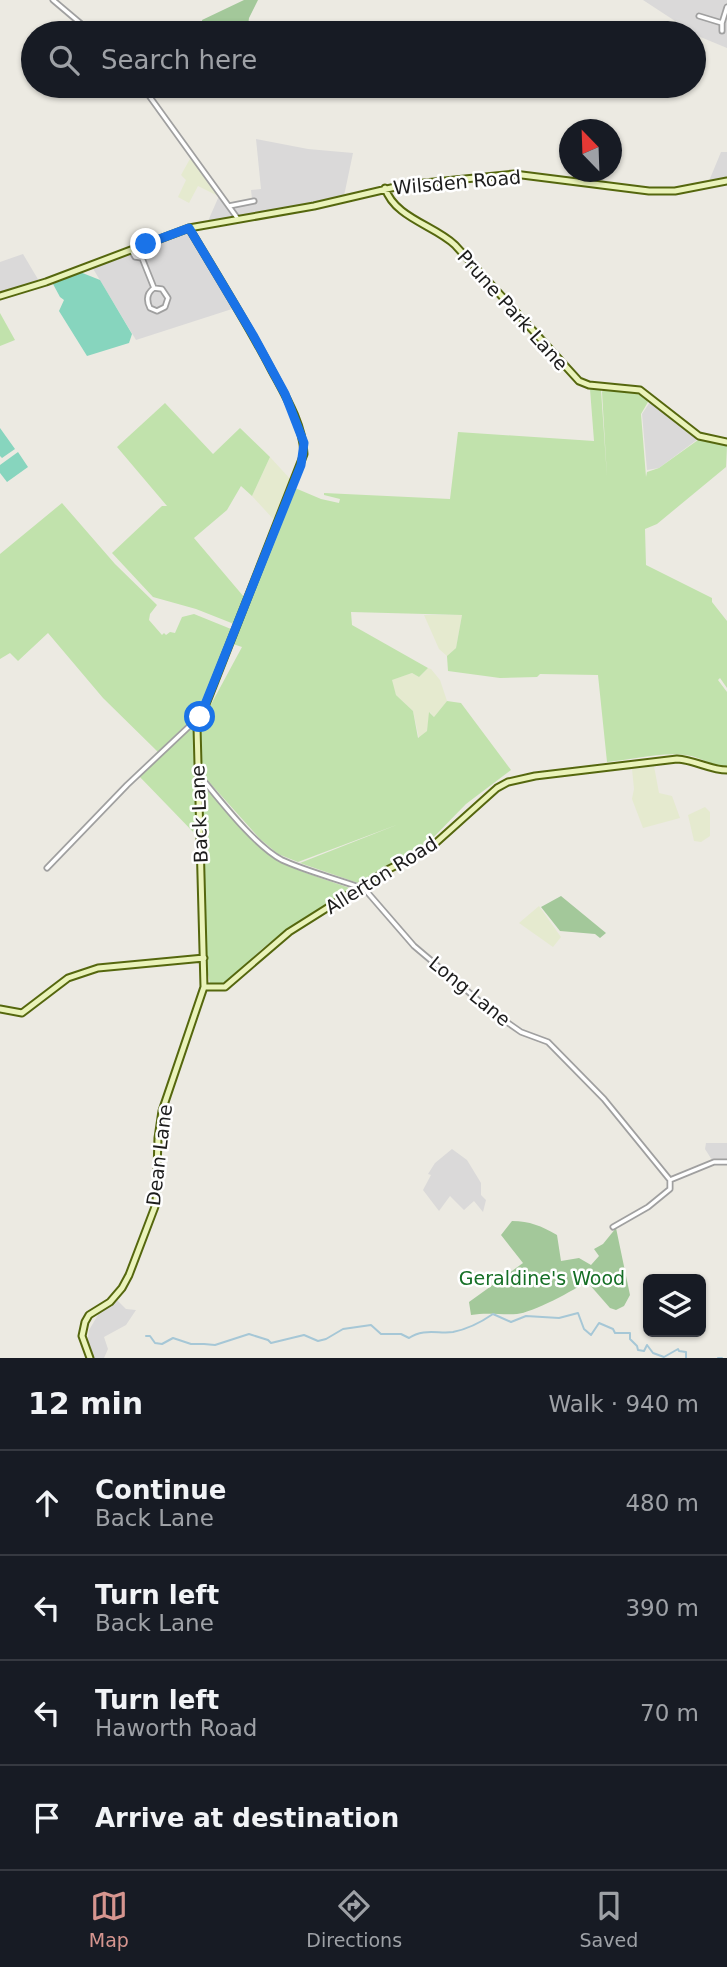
<!DOCTYPE html>
<meta charset="utf-8">
<style>
body{margin:0;font-family:"DejaVu Sans",sans-serif;background:#20242c;color:#f1f3f6}
.controls{position:absolute;right:21px;bottom:21px;display:grid;overflow:hidden;border-radius:10px;box-shadow:0 2px 5px #0004}
.controls button{width:63px;height:63px;display:grid;place-items:center;padding:0;border:0;border-bottom:2px solid #363941;background:#171b24;color:#f1f3f6;font:35px sans-serif}
.compass{position:absolute;left:559px;top:119px;width:63px;height:63px;border-radius:50%;background:#171b24;box-shadow:0 2px 5px #0004;rotate:337deg}
.stop{position:absolute;width:21px;height:21px;margin:-16px;border:5px solid #1a73e8;border-radius:50%;background:#fff}
.stop.end{background:#1a73e8;border-color:#fff;box-shadow:0 2px 7px #0008}
.list{margin:0;padding:0;list-style:none}
h2{display:flex;justify-content:space-between;align-items:center;height:91px;margin:0;padding:0 28px;font-size:30px}
h2 small{font-size:23px;font-weight:400;color:#9ea1a6}
.list li{display:grid;grid-template-columns:46px 1fr auto;gap:21px;align-items:center;box-sizing:border-box;height:105px;padding:0 28px;border-top:2px solid #363941}
.list b{display:block;font-size:26px;white-space:nowrap}
.list p{margin:0;font-size:23px;white-space:nowrap;color:#9ea1a6}
.list em{font-size:23px;font-style:normal;color:#9ea1a6}
.icon{flex:none;width:38px;height:38px;fill:none;stroke:currentColor;stroke-width:2;stroke-linecap:round;stroke-linejoin:round}
.map{position:relative;flex:none;width:727px;height:1358px;overflow:hidden}
.search{position:absolute;background:#171b24;box-shadow:0 2px 5px #0004;left:21px;right:21px;top:21px;height:77px;display:flex;align-items:center;gap:18px;box-sizing:border-box;padding:0 24px;border-radius:38px;color:#9ea1a6;font-size:26px}
.sheet{height:511px;background:#171b24}
nav{display:flex;justify-content:space-around;align-items:center;box-sizing:border-box;height:98px;border-top:2px solid #363941;background:#171b24;font-size:19px;color:#9ea1a6}
nav a{display:grid;justify-items:center;gap:4px}
nav .on{color:#d6958f}
.map>svg:first-child{display:block}
</style>
<div class="map">
<svg width="727" height="1358" viewBox="0 0 727 1358">
<rect width="100%" height="100%" fill="#eceae2"/>
<path fill="#dad9d9" d="M643,0H727V48L698,36Z
M256,139L308,149L353,153L344,196L314,203L208,221L219,196L227,205L252,199L251,190L261,189Z
M721,152H727V178L709,181Z
M188,233L232,309L136,340L92,267Z
M23,254L39,281L0,293V262Z
M650,402L698,439L659,468L647,470L642,414Z
M706,1143H727V1160H712L705,1149Z
M452,1149L467,1160L481,1183V1195L486,1200L483,1212L474,1201L464,1210L450,1196L439,1211L423,1190L431,1175L428,1174L435,1163Z
M116,1299L126,1309L136,1310L126,1325L104,1337L108,1349L104,1358H93L87,1345L89,1330L98,1315L97,1312Z"/>
<path fill="#e5eacf" d="M191,157L218,194V196L198,186L189,203L178,197L186,180L181,175Z
M270,457L292,481L276,522L252,496Z
M424,615H462L456,648L447,656L439,649Z
M428,668L431,669L440,680L447,701L434,717L430,712L427,731L419,738L413,711L396,695L391,680L412,673L419,677Z
M654,766L659,793L672,796L680,818L643,828L632,799L634,789L632,769Z
M705,807L710,812V836L701,842L694,841L688,815Z
M539,906L561,937L553,947L519,923Z"/>
<path fill="#c1e2ac" d="M0,313L15,340L0,346Z
M590,389L601,390L607,477L602,392L604,389L639,392L648,402L641,414L646,477L647,472L659,468L698,440L727,446L726,467L657,524L645,529L646,565L712,598V602L727,621V688L720,678L718,680L727,692V767C712,767 700,756 685,755C660,752 632,760 607,762L598,675L540,674L537,677L500,678L448,671L447,656L456,648L462,615L351,612L352,625L428,668L419,677L412,673L392,680L396,695L413,711L418,738L427,731L429,712L434,717L447,701L461,703L511,770L466,804L423,848L394,861L358,883L300,863L399,824L298,862L278,854L260,839L201,773L200,726L204,717L208,715V710L242,647L233,644L295,488L321,499L339,503L340,499L324,495V493L450,499L458,432L594,441Z
M165,403L213,454L240,428L270,457L252,496L241,486L227,510L194,538L244,597L234,624L196,609L153,597L112,553L162,506H167L117,447Z
M62,503L115,564L157,605L150,614L149,620L162,635L164,633L166,635L170,632L175,633L182,617L194,614L231,629L199,712L158,752L103,698L48,633L18,661L10,653L0,659V554Z
M193,723L197,836L138,775Z
M201,782C221,803 244,836 267,853C291,871 324,878 352,889C322,908 289,926 262,949C247,961 232,989 210,983L207,970Z"/>
<path fill="#a3c89a" d="M244,0H258L249,18L247,33H204L202,20Z
M561,896L606,933L600,938L595,934L560,931L541,907Z
M512,1221C530,1221 541,1226 557,1235L561,1261L579,1258L591,1265L599,1256L594,1249L603,1244L616,1228L630,1295L624,1306L616,1310L610,1308L589,1284L588,1280C576,1290 531,1313 517,1314C501,1315 487,1312 471,1315L469,1302L523,1263L501,1235Z"/>
<path fill="#87d5be" d="M80,272L100,280L132,334L129,343L87,356L59,311L64,300L60,297L53,284Z
M0,428L15,449L2,458L0,456Z
M18,452L28,467L7,482L0,473V465Z"/>
<g fill="none" stroke-linecap="round" stroke-linejoin="round">
<path stroke="#a6c7d6" stroke-width="2" d="M146,1336H150L155,1343L162,1344L173,1338L191,1344H204L215,1345L249,1334L268,1340L271,1343L304,1335L318,1341L326,1339L343,1329L371,1325L381,1334H401L409,1338C423,1328 439,1334 453,1332C468,1329 480,1323 493,1314L511,1322L526,1316L559,1318L578,1313L584,1329L591,1335L599,1323L613,1329L615,1333H630V1339L637,1346L638,1350L644,1351L647,1345L653,1353L664,1357L678,1349L679,1351L686,1352V1358
M718,1358H722"/>
<g stroke="#a0a0a0" stroke-width="7">
<path id="street" d="M53,0L92,33
M699,16L722,23L727,7
M722,31V23
M142,86L238,219
M229,206L254,201
M131,250L135,257L142,258L147,252L146,244
M142,258L154,288L162,289L168,298L165,307L157,311L150,308C146,300 147,293 154,288
M199,775C220,800 254,845 282,860C306,871 334,878 359,887
M47,868L127,785L198,718
M362,886L414,946L491,1011L521,1032L548,1042L604,1099L670,1180
M670,1180L714,1162H727
M613,1227L648,1207L670,1189V1180"/>
</g>
<g stroke="#55670e" stroke-width="9">
<path id="secondary" d="M385,188C395,218 434,225 455,245L579,381L589,385L640,390L699,436L727,442
M0,296L46,282L189,228L314,206L404,185L514,174L649,191H675L727,181
M204,987H225L289,932L389,869L429,849L497,788L508,782L535,776L677,759C695,760 710,770 727,770
M0,1009L22,1013L68,978L98,968L204,958
M90,1358L82,1336L85,1322L89,1315L110,1302L122,1288L129,1275L156,1204L158,1138L162,1111L204,987L197,727L304,454C303,424 285,395 271,369C246,321 217,275 189,228"/>
</g>
<use href="#street" stroke="#fff" stroke-width="3.5"/>
<use href="#secondary" stroke="#eaf3ba" stroke-width="5"/>
</g>
<g fill="none" stroke-linecap="round" stroke-linejoin="round">
<path stroke="#1a73e8" stroke-width="9" d="M146,244L189,228L253,335L285,394L304,443L301,465L200,717"/>
</g>
<g text-anchor="middle" dominant-baseline="central" stroke-width="5" stroke-linejoin="round" paint-order="stroke">
<g font-size="19" fill="#1c1c1c" stroke="#fff">
<text transform="translate(457 182) rotate(-5)">Wilsden Road</text>
<text transform="translate(513 310) rotate(48)">Prune Park Lane</text>
<text transform="translate(199 814) rotate(-92)">Back Lane</text>
<text transform="translate(381 875) rotate(-32)">Allerton Road</text>
<text transform="translate(470 991) rotate(39)">Long Lane</text>
<text transform="translate(159 1155) rotate(-83)">Dean Lane</text>
</g>
<g font-size="19" fill="#156f25" stroke="#fff">
<text x="542" y="1278">Geraldine's Wood</text>
</g>
</g>
</svg>
<div class="controls">
<button><svg class="icon" aria-label="layers" viewBox="0 0 24 24"><path d="M12 4l9 5-9 5-9-5zM3 14l9 5 9-5"/></svg></button>
</div>
<svg class="compass" viewBox="-18 -18 36 36"><path d="M0-13l5 13h-10z" fill="#e53935"/><path d="M0 13l5-13h-10z" fill="#9ea1a6"/></svg>
<div class="stop" style="left:200px;top:717px"></div>
<div class="stop end" style="left:146px;top:244px"></div>
<div class="search"><svg class="icon" aria-label="search" viewBox="0 0 24 24"><circle cx="10" cy="10" r="6"/><path d="M15 15l6 6"/></svg>Search here</div>
</div>
<section class="sheet">
<h2>12 min<small>Walk · 940 m</small></h2>
<ul class="list">
<li><svg class="icon" aria-label="ahead" viewBox="0 0 24 24"><path d="M12 20V5M6 11l6-6 6 6"/></svg><div><b>Continue</b><p>Back Lane</p></div><em>480 m</em></li>
<li><svg class="icon" aria-label="left" viewBox="0 0 24 24"><path d="M17 20v-9H6M10 6l-5 5 5 5"/></svg><div><b>Turn left</b><p>Back Lane</p></div><em>390 m</em></li>
<li><svg class="icon" aria-label="left" viewBox="0 0 24 24"><path d="M17 20v-9H6M10 6l-5 5 5 5"/></svg><div><b>Turn left</b><p>Haworth Road</p></div><em>70 m</em></li>
<li><svg class="icon" aria-label="arrive" viewBox="0 0 24 24"><path d="M6 21V4h12l-3 4 3 4H6"/></svg><div><b>Arrive at destination</b></div></li>
</ul>
</section>
<nav>
<a class="on"><svg class="icon" aria-label="map" viewBox="0 0 24 24"><path d="M3 6l6-2 6 2 6-2v14l-6 2-6-2-6 2zM9 4v14M15 6v14"/></svg>Map</a>
<a><svg class="icon" aria-label="directions" viewBox="0 0 24 24"><path d="M12 3l9 9-9 9-9-9zM9 14v-3h6M13 9l2 2-2 2"/></svg>Directions</a>
<a><svg class="icon" aria-label="saved" viewBox="0 0 24 24"><path d="M7 4h10v16l-5-4-5 4z"/></svg>Saved</a>
</nav>
